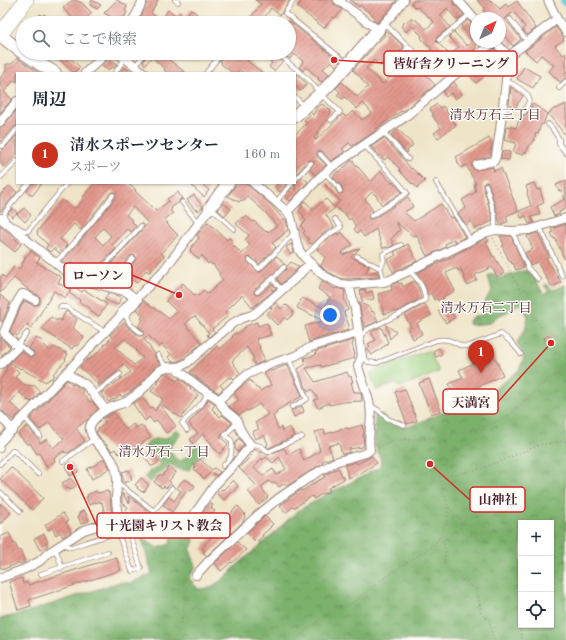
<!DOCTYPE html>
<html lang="ja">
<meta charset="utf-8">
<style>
body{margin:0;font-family:"Old Standard TT","Noto Serif JP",serif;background:#f6f6f7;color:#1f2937}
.controls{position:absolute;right:12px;bottom:12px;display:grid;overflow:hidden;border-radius:0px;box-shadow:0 1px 3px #0004}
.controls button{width:36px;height:36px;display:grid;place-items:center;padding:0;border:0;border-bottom:1px solid #e0e1e3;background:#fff;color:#1f2937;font:20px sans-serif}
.compass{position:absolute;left:470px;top:12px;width:36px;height:36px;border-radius:50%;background:#fff;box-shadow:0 1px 3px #0004;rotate:43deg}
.you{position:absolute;left:330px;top:315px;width:14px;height:14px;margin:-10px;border:3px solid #fff;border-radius:50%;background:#1a73e8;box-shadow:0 0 0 6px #1a73e833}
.badge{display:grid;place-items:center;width:26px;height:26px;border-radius:50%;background:#c8321e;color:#fff;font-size:13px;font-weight:700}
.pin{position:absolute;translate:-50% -33px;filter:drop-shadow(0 1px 2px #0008)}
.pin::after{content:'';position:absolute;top:21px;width:14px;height:12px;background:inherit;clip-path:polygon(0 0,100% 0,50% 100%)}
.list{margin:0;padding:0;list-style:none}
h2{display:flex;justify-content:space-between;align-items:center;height:52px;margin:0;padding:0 16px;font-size:17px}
h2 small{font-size:13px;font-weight:400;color:#747a83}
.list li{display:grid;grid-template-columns:26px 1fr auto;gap:12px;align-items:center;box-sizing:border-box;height:60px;padding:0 16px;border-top:1px solid #e0e1e3}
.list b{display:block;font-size:15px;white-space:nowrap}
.list p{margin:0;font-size:13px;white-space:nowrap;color:#747a83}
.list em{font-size:13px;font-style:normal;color:#747a83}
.icon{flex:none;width:22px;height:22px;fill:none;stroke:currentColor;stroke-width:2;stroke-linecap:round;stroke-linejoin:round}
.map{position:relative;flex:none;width:566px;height:640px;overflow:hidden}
.search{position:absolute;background:#fff;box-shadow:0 1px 3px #0004;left:16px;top:16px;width:280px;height:44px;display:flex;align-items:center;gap:10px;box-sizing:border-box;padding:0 14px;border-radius:22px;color:#747a83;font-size:15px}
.panel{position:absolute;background:#fff;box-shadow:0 1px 3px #0004;left:16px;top:72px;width:280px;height:112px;border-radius:0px}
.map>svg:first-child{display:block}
</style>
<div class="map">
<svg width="566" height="640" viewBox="0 0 566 640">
<defs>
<pattern id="forest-crowns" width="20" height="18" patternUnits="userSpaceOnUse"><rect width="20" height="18" fill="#7cb16c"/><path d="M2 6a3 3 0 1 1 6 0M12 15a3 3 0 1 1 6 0" fill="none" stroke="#688f59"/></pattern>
<pattern id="building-hatch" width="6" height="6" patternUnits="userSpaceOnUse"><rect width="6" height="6" fill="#e3998d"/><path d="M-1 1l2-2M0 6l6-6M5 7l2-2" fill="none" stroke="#ba7c73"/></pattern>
</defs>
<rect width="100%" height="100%" fill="#fdfcf7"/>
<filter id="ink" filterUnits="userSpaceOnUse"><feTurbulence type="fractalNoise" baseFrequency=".025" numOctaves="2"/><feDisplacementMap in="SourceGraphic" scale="8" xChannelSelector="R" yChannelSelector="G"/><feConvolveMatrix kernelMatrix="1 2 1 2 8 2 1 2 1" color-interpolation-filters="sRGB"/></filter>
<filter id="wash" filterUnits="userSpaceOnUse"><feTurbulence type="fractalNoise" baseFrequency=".012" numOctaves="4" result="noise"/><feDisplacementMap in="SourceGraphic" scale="16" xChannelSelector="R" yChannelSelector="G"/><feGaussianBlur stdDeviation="0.9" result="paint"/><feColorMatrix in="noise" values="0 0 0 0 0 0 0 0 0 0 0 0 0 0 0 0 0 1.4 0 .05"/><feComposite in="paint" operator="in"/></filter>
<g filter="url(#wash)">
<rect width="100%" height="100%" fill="#efe4c7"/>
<path fill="url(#forest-crowns)" stroke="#63684c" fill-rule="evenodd" d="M526,270L535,278L543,294L549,292L544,285H548L553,290L566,285V640H0V619L30,611L120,582L130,583L152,574L141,537L158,548L170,544L174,527L181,521L190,522L194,541L190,550L196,566L189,578L198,589L209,588L222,580L235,567L273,534L296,512L327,494L352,482L380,467L381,460L374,444L375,433V415L382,414L388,421L402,427L413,425L444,412H449L495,389L519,370L524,358L517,342L525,330L528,316L519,303L511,310L496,317L490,323L472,325L468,324V321L475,316L481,315L485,312C482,303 487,298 492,291L488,276L493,274L498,279ZM521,523H551V625H521Z
M176,429C185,434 177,438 173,443C171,445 171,446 170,450C173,455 174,459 181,461L185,458L196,445L201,446L205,451V455H200L189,470C181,470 176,469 170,464L156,475L150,483L144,477L150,471L158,466L160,461C157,455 153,451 146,450L145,447C149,439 156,437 165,439L171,434Z"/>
<path fill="#9bce7d" stroke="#727654" d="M429,350L439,372L399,387L397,383L376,390L370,373Z"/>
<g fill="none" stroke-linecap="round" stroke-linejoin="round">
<path stroke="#56c1d1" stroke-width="12" d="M566,0V1"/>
</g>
<g id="blocks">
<path fill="url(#building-hatch)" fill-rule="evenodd" d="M75,0L82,3L92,13L81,23H77L63,8L71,1Z
M92,0L101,5L97,9L90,5Z
M117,0L127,6L125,11L127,12L124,18L121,17L119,21L104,13Z
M148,0H158L151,13L162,21L168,10L177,16L180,12L186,16L191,9L197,14L191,23H137L142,15Z
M255,0H290L280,15L271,8L265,17L273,23H257L250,18L261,4Z
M303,0H333L334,4L342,10L335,18L333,17L324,28L297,7Z
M350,0H397L377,23L373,20L375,17L360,5L359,7Z
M415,0H452L454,4L464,15L457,20L447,8L440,15L450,27L437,37L436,41L450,55L459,47L449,37L454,32L467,46L473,41L461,26L468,20L472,25L476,26V48L468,56H467L463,51L455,58L460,63L450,72L442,64L440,66L434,60L436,58L430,51L432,49L421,38L422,36L412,26L406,32L401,26L406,21V22L411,18L413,21L415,19L426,29L434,22L418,7L416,8L411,3Z
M477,0H490L500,9L506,4L508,7L517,1L536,28L527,35L523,30L525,27L514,12L508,16L505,19L521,39L513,46L500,31V18H491L483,10L485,8Z
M40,14L42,16L44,14L55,23H33Z
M289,21L340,62L336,66L331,61L323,69L329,74L321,82L318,79L319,78L306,67L303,71L299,67L303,62H302L303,61L294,54L290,59L286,56L289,53Z
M556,27L564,38L563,39L564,40L555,46L563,55L566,53V78L560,82L549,71L554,65L541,55L536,61L525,51Z
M385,31H387L404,47L397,54V58L400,59L407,67L417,57L425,65L421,69L435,85L402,112L401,111L376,129L377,130L352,146L349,143L342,149L345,152L331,161L322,151H318L317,153V156L326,165L315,175L310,170L314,163V161L311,160L308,161L295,175V135L307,123L304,120L311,113L313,115L317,107L319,106H320L322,104L331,110L330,111L331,112L314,138L316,140L343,114L346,117L353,111L362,120L372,113L363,103L357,109L345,97L342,99L337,95L340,92L336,88L342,82L357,97L368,87L362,80V79L353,70L385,35L384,34ZM387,59L398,70L383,84L366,68L374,60L380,66Z
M494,49L503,58L493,67L482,74L484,77L476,83L467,72L474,65L489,56L487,54Z
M52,53H65L80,67L74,73Z
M145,53H164L169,58L168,59L186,73H168L164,70L165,69L152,57L145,65L143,61L146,56Z
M226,53L236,60L241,53H253L247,61L263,73H244L239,70L237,73H233L221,64L222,62L220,61Z
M260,53H273L281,59L282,62L274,71L269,67L272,63Z
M17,58L39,73H17V82L14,80L4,92L12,99L0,113V78L6,71V64H12Z
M108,59L109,60L110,59L117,64L114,68L112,67L111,69L109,68L108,70L102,66Z
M124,67L133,73H120Z
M524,67L540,76L533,88L517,79Z
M295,73L307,84L301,91L297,88L298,87L295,85Z
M454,82L462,94L455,99L451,93L446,97L443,92Z
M511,87L523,96L515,108L509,105Z
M437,104L440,108L443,106L456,125L438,138L434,133L441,128L432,115H434L430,109Z
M533,104L547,113L543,125L541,124L538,134L536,133L534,141H533L532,144H530L526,153L524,152L523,155L513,152L516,143L504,140L506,127L507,128V126L516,128L521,114L524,115H526Z
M566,104V136L548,114L555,108L556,109Z
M17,110V126L14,127L1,142L0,141V127L4,125Z
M398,129L413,145L407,151L408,152L407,153L391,135Z
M17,135V154L5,167L0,163V152L2,150L5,148Z
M384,138L403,159L411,169L412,168L425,181L417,188L413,183L412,184L399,170L400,169L388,157L384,160L371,147Z
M489,138L492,144L490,156L474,161L472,163V167L473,169L476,170L493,167L494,171L501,168L518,211L506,216L508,222L500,224L489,184L487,182H485L483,184V186L492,217V221L475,229L471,221L466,225L458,213L466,208L462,200L476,192L474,184H476L466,165L461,168L460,167L457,160H458L456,157Z
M502,151L510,152L509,160L501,159Z
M352,160L371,182L381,171L392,183L393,182L402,192L382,205L375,194H374L372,192L365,199L373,211L368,215V218L369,219H373L408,197L413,207L404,212L414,221L441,204L450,218L453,217L465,237L455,242L454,239L445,244L446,247L427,256L416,234L414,237L396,222L400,230L391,239L394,245L388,248L387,247L383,248L376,229L364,237L360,231L357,233L354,229L356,227L351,218L349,220L344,212L343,214L335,206L340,201L325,185L328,182L335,189L338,194H340L343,193V191L341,185L333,177L338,171L340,172Z
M302,177L308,182L290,201L285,196L292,188L295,190V183Z
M566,181V208L562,210V211L559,212L560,213L554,216L550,207L565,199L561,190L559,191L556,185Z
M32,183H42L32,196L27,191Z
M94,183H127L136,190L135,191L156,211L169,201L167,199L178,192L182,199H180L179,202L171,208L172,209L170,211L173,213L164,220L168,223L167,224L178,235L161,253L164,256L151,271L149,272L146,270L137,283L124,275L136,259V256L133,255L130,256L111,279L115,283L97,278L102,274L148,223L133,207L126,215L133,221L132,222L136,226L131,232L127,229L112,245L116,249L92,273L89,274L85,273L72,261L68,266L62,261L77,245L111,203L116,196L115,192H112L110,193L81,230L74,224L60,239L67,245L59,253L54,248L50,252L46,248L48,245L37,234L38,233L37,232L44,223V222L62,200L74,209L75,207L76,208L84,198L83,197ZM103,228L111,236L103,245L95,237Z
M195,183H201L209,190L204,197L192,186Z
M237,183H246L250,187L270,204L284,220L286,219L288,230L283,234V235L272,243L276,247L259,264L251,257H249L247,259L248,262L257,271L260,272L277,256L284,264L255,289L254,293L256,295H259L272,284L276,288L274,290L271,289L273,291L252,308L250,305V304L242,295L225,312L228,316L212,329L215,332L209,337L207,335L209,333L195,316L193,317L185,324L202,343L184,358L178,361L173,362L168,357L171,354L162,345L159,347L148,335L144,339L155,354V357L160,364L154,368L142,383L133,390L122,397L120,395L114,400L113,399L109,402L101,393L131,372L123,364L113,375L98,386L97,383L80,367L88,359L89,360L105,346L104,345L112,337L110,335L124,322H125L128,327L139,336H141L143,335L144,331L138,326L143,320L141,318L143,316L137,309L142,304L143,300L150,306L152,308L153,307L159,312V311L169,319L177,312L166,301L183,283L194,295L195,294L198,296L204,290L208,294L223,280L219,275L220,274L213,264L212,265L210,262L208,264L202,255L199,259L190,251L191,250L190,249L199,238L197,235L208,222L227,240L229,238L233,241L231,243L242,254L250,245L245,240L249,235L236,224L242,217L244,218L246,216L253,222L254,221L266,232L267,231L268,232L277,226L266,213L247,196L244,201L241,200L239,202L228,196ZM125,339L137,350L136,351L143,358L134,365L115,347Z
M278,183H287L280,192L275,187Z
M534,183L537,190L540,189L544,203L537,206L540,215L531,217L534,223L529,224L526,216L521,218L519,211L531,206L527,193L528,192L526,186Z
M9,186L17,192L0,212V195Z
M194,195L203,207L198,211L196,209L195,210L187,200Z
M326,199L335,208L326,215L334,227L321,235L312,244H311L307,240L309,239L303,233L305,231L301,226L306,221L303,217L304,216L299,210L303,207L301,205L305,201L313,210Z
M223,203L231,209L225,216L218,210Z
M13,208L17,213L12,217L8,213Z
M24,208L31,215L25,222L17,214Z
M566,224V262L555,238L554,239L551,233L553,232L551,229Z
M0,225L21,244L15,252L0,240Z
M341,232L353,245L342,252L343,255L360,248L351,257L369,266L366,273L378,271L379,277L349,279H342L326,271L321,266L325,257L317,249L325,241L337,233L338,235Z
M538,233L549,257L546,258L561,282L552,287L537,262L530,265L525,253L533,249L527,236Z
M500,236H511L524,267L516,270L513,263L512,264L511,261L510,262L502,246L504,245Z
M487,238L489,241L486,242L493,257L494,256L504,273L497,277L492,267L475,275L477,280L467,285L461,269L458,271L457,268L446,273L455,291L443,297L444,298L438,301L437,298L434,300L431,293L428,295L425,286L417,273L454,256V255Z
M291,244L294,252L290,254L286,247Z
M408,244L417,261L393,272L387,260L396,255L394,252Z
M31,251L40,258L36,262L61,277V278L58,283L70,290L65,298L54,291L31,329L27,324L17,336L14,334V335L10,331L21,307L24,301L33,305H38L40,302V297L38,295L28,290V289L14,278L0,293V278L2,275L5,278L15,266L19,270L25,259L24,258Z
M291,262L299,267L281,284L277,279L286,269L287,266Z
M322,281L335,289L336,288L345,290L344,293L345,294L344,297L348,310L344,312L349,326L347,327L348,330L333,335V334L309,342L305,329L306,328L305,326L324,321L297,308L302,298L324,308L330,297L318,289Z
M414,281L419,289L421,298L396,312V311L384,314L378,294L392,290L391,285L398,282L399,284L402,283L403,287Z
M73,286L82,292L84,290L86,291L107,304L99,316L91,312L92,311L89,309L90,308L79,302L80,300L69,293Z
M366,289L365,290L366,293L372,291L374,299L362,301L360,290Z
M108,293L121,297L118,305L105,300Z
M0,295L10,303L2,322L0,320Z
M359,302L370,308L372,312L373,311L378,321L365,327L362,320Z
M276,303L281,309L285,305L286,306L287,305L293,312V314L287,320L285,317L277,325L266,314L272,309L270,307Z
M425,304L431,315L417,323L422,334L413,339L408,329L411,327L405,315Z
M446,306L449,310L450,309L454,318L446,323L438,311Z
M66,311L77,319L73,328L84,337L77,346L75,345L72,349L42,329L51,317L57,321L58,319L61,321Z
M257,322L258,326L267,323L271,335L256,339L260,348H259L264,358L263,359L264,361L255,365L253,360L254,358L247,347L232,361L240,373L234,379L232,377L230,379L229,377L220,385L223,388L219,393L205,384L190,372L217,346L220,349L233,337L232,336L236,333L237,334L246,326Z
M386,325L396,332L390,339Z
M381,327L388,342L386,345L372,355L367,349L370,347L368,344L376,340L371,332Z
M550,335L553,339L547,343L544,338Z
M0,337L10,347L2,355L0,352Z
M36,338L43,341L42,343L50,351L54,347L68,354L65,359L66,360L53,374H54L52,379L50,378L49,380H47L46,382L25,371L22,368L21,369L10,362L21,351L29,357H31L34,356V352L29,348Z
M353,340V343L352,344L355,355H354L355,358L321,367V365L306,368L315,382L347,372L349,377L351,376L353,382H351L354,392H361L362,401L344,402L329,405V403L318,408L314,400L318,399L312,389L308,392L298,369L306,364L304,358L316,355L315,352Z
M439,348L442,354L436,357L433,351Z
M493,354L503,375L469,391L468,390L455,396L449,384L463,378L459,370Z
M10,363L19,372L15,377L25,385L35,386L40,392L31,402L29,400L28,401L19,392L10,403L21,412L13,420L4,412L0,411V381L7,369L6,368Z
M287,365V366H288L302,396L276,411L277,413L273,416L278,429L281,427L282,431L290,427L294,436L269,448L266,446L268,444L264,435L255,439L252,432L259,429L255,423L268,414L259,404L248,411L247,410L239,415L229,406L239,400L234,393L250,380V381H251L257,389L258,388L260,391L271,385L264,373L272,370V371Z
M165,373L177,381L179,378L191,388L190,389L198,395L181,418L160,403L163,399L151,391L158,382L157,381Z
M429,379L441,411L431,414L419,383Z
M67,380L73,385L74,384L82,389L83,391L82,393L90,402L92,401L98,409L88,419L76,428L85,441L68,453L67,452L65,453L64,451L54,458L55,461L47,467L39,453L37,454L30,443L28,445L18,434L27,426L41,443L47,439L53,448L64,439L49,422L40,430L30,419Z
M405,389L417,421L407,424L395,392Z
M141,398L145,401L150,408L152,407L155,411L159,404L176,426L166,433L157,420L154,423L149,417L145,421L133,404Z
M208,399L215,404L212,409L220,417L222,415L232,423L223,433L220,437L228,444L220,454L211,445L212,444L203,434L193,444L190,439L198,433L190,426H191L189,423L206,404Z
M302,406L304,412L294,417L291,410H294Z
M112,413V414L114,413L126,430L133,424L136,428L141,425L151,437L125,455L122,451L119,454L115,449L112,451L101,439L96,432L98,431L97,430L106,422L103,419Z
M362,425L364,432V434H363L364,446H363V447L349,449L350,452L342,454L339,443L328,446L333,457L322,461L323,463L287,486L285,483L279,487L275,482L272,484L269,481L261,487L268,497L259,505L248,491L256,485L239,468L252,455L251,454L255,449L260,453L261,451L268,455L284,448L288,455L299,449L304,461L320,451L315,432L324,430L325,434L339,430V429L348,428V429ZM266,457L273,463L279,457L286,469L277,475L273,469L263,476L254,468L262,458L263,460Z
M239,438L244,445L238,452L235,449V443Z
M151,451L159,462L153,466H151L144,456Z
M372,456L377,463L362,472L348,478L345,465L356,462L357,464Z
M104,459L110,468L92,479L87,469L97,464V463Z
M200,459L212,470L214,468L220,472L216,476L211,472L204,479L194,469L196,467L194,465Z
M71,462L78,472L70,476L65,466Z
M11,467L43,498L32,510L0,479Z
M169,467L176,472L169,481L171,483L166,488L164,486L162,488L154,482L160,474L162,476Z
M338,468L344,479L328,488L330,491L324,494L323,493L314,499L312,496L294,508L293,507L285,513L280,505L288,500V499L301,490L302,491L316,482L325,477L324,475Z
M129,470L132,480L124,483L122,472Z
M71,478L76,486L70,490L68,488L67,489L62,483Z
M141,478L149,485L144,492L143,491L142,492L137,488L138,487L135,485Z
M183,480H187L195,486L191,491L188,489L172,512L163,505L169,497L174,501L181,491L177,488Z
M233,480L238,486L232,493L231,492L224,500L217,494L222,489L223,490Z
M96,491L97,493L108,491V493L109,492L112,514L105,515L102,502L100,503V501L96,503V502L89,505L86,497H88L87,495Z
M122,493L129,504L130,503L128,496L152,514H155L162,520L157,527L152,524L148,529L147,528L145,531L132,522L135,518L125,511L128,507L122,503Z
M0,503L11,513L0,524Z
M210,503L213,505L211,508L215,511L209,518L206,515L195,534L194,524Z
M238,506L245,514L244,515L245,517L243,520L244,521L207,556L203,552L205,551L202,549L206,545L204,544L211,538L209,536L219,525L233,512L232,511Z
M84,510L89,521L81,524L78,516H80L79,513Z
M63,513L68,521L66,522L71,532L63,537L60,532L56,535L52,528L48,530L45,525Z
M265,516L273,524L270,527H271L262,535L263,536L256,542L247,533Z
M9,533L14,544L15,543L18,551L20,550L25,562L20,564L19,563L4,569V568H0V537Z
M44,534L48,542L46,543L48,546L40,550L34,539Z
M237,542L246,550L232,563L231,562L221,571L215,563Z
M116,557L121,570L29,600L31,606L18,610L9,582L22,578L23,584L27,582L28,585Z"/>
</g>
</g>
<g filter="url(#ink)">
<use href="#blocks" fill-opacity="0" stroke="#9c8279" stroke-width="1"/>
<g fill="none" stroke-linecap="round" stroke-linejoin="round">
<g stroke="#9c8279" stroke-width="5.5">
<path id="lane" d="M175,0L178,2
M294,0L285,13L286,14L347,63
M510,19L527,41
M385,24L409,47L400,56
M439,40L470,14
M409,47L415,53
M284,59L309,80L317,90L340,112L331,120
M136,66L139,61L143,56
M115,73L125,58
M206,73L222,53
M506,81C512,83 529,93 529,99C529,103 526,108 524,112
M559,88L566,81
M295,97L305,107
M548,124L552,128L559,139V144L566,153
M383,132L408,159
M364,145L398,182L407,193L371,216
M0,146H3L17,129
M320,154L332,167
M325,173L338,187L340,191
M0,178L17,161
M295,180L311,163
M436,182L455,214L464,228L470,240
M486,185L495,217V230
M182,202L198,223
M276,202L292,183
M211,208L234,229
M6,219L4,216L5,212L29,183
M14,225L25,231H28L67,183
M540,227L562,276
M512,231L528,268L538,279
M357,256L380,268L381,270L384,282
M304,257L323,238L341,227L335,219
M250,260L259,269L280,248L291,236L294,235
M54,262C63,259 105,206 113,195
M380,268C384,263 384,260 383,254L401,245
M85,277C92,279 94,276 99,272L141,226
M119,289C119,272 122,271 133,258
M282,290L272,279L284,267
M257,292L272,279
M60,307H66L105,332
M125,314L130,324L141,333
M359,337L368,329L398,315L425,300C425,287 418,279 409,271
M19,345L31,354
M17,346L27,333
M158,355L166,367
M362,357L368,362L377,363L437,340C443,339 448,339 454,342C459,345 462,347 469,346L501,334C509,339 515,346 521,354
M289,359L307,399L292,407
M94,394L120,374
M371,406L378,410L388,419L404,425
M24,417L40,436
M187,430L182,423L203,402L208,392
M251,445C258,443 263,447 268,452L296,439L302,437
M0,446L1,448L0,450
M63,461L94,439
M0,464L13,450L38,474
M223,466L231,457L232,442L231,440L225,435L237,423
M118,483L154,511L172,488
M0,492L20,511
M63,543L67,546L72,547C90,541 107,534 126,532L130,535L141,568L132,571L118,533
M54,549L57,553L62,568
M41,574L108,552"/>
</g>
<g stroke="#9c8279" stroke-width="10">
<path id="street" d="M338,0L378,30L393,14L404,0
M458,0L476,21
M548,0L557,19L566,32
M131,23L137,13L143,0
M495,42L509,56
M116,53L125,58L144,73
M85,73L107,53
M0,122L17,101
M477,165L494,161L496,156L500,130L509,56L557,19
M253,183L276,202L287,212L291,217L297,244L299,250L304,257L323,275L334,281L341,284L349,285L384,282L392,279L411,270L487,232L495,230L512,231L529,230L566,218
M287,212L320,177L332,167L405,117L422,103L487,47L495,42
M0,218L44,254L67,272L85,281L127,292L136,299L164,270L210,208
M0,365L17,348V346L5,334L4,332L16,304L22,294H24L35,300
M177,367L178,370C186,376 194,383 202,389C208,393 213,395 219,400L236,384L248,374L271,364L295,356L311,347L358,333
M66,373L86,385L106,410
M0,416L13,430
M0,442L124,312
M191,519L215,485L233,466L251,445L246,439L240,429L236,419L226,411L221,405L219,400
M196,575L207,563L258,515L279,498L310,477L335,462L366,453L370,450C367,435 373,421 370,406C368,394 361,378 358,366L362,356L355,309L349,285
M0,578L25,569L40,561L48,553L84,530L107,523L115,519L118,516C117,510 116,503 116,497C117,485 119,473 113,462C108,451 92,443 90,430C88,423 100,413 106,410C112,406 119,405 126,402C131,398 138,394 143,389C150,383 155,371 164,368C168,366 172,368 176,367C180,367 183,365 187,363L233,323L242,318L252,315L259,310L297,277L310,263"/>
</g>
<g stroke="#9c8279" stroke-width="14">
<path id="secondary" d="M0,35L23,53
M24,53L40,64L55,73
M295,116L321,93L332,82L378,30
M210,208L228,183
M124,312L136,299"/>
</g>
<g stroke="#9c8279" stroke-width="16">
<path id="highway" d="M0,35L26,0"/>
</g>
<path stroke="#9c8279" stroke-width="1" stroke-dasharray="1 3" stroke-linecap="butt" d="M493,238L532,313L541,327
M23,286L40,260
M487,426L476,440L457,451L440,470V478L481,469L539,445L566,441
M378,448C383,446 387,442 392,441C399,439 411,440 419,440C429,438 440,436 450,434C463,432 476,430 489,425C498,421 508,416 515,410C531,395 544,377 566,371
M449,507L460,520L462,533L469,536L489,530L521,526
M531,523L541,519L555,517L562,521C561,530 556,539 551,547
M440,537C442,541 445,545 446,549C446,553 444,558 445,562C446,572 468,584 476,589L479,600L481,614L490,621L492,634L494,640
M551,549L562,541L566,542
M521,622L520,626L522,640
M172,640L180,631L187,586L192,580
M296,640L317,621L333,611L351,604L381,580L434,545L443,532L447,521L448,506L440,478"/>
<use href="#lane" stroke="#fff" stroke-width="4"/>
<use href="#street" stroke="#fff" stroke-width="8"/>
<use href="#secondary" stroke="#fff" stroke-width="12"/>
<use href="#highway" stroke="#fff" stroke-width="15"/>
</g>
</g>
<g text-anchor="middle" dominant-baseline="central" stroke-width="3" stroke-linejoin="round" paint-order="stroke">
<g font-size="13" fill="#4a1f2b" stroke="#fdfcf7">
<text x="495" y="115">清水万石三丁目</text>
<text x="486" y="308">清水万石二丁目</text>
<text x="164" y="452">清水万石一丁目</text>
</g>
</g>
<path fill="none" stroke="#d62828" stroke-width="1.5" d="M334 60L384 63M179 295L132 275M551 343L498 402M430 464L470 500M70 467L97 526"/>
<g fill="#d62828" stroke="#fdfcf7" stroke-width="1.5">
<circle cx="334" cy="60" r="4"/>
<circle cx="179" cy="295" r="4"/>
<circle cx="551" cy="343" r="4"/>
<circle cx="430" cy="464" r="4"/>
<circle cx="70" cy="467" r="4"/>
</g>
<g fill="#fdfcf7" stroke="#d62828" stroke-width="1.5">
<rect x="384" y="51" width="133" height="25" rx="4"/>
<rect x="64" y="263" width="68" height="25" rx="4"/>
<rect x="443" y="389" width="55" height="25" rx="4"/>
<rect x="470" y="487" width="55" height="25" rx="4"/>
<rect x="97" y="513" width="133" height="25" rx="4"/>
</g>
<g font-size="13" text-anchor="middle" font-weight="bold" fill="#4a1f2b">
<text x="451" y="68">皆好舎クリーニング</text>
<text x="98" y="280">ローソン</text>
<text x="471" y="407">天満宮</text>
<text x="498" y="504">山神社</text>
<text x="164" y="530">十光園キリスト教会</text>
</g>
</svg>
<div class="controls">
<button>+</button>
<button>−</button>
<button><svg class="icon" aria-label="locate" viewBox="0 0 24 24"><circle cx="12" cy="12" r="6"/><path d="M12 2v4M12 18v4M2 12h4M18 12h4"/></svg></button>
</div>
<svg class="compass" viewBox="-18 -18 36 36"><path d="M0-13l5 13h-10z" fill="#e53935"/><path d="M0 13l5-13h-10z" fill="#747a83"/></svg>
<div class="you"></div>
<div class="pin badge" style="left:481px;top:373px">1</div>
<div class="search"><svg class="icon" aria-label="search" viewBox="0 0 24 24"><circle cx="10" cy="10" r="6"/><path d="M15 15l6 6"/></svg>ここで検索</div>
<section class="panel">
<h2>周辺<small></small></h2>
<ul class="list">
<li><span class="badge">1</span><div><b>清水スポーツセンター</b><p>スポーツ</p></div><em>160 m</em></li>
</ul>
</section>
</div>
